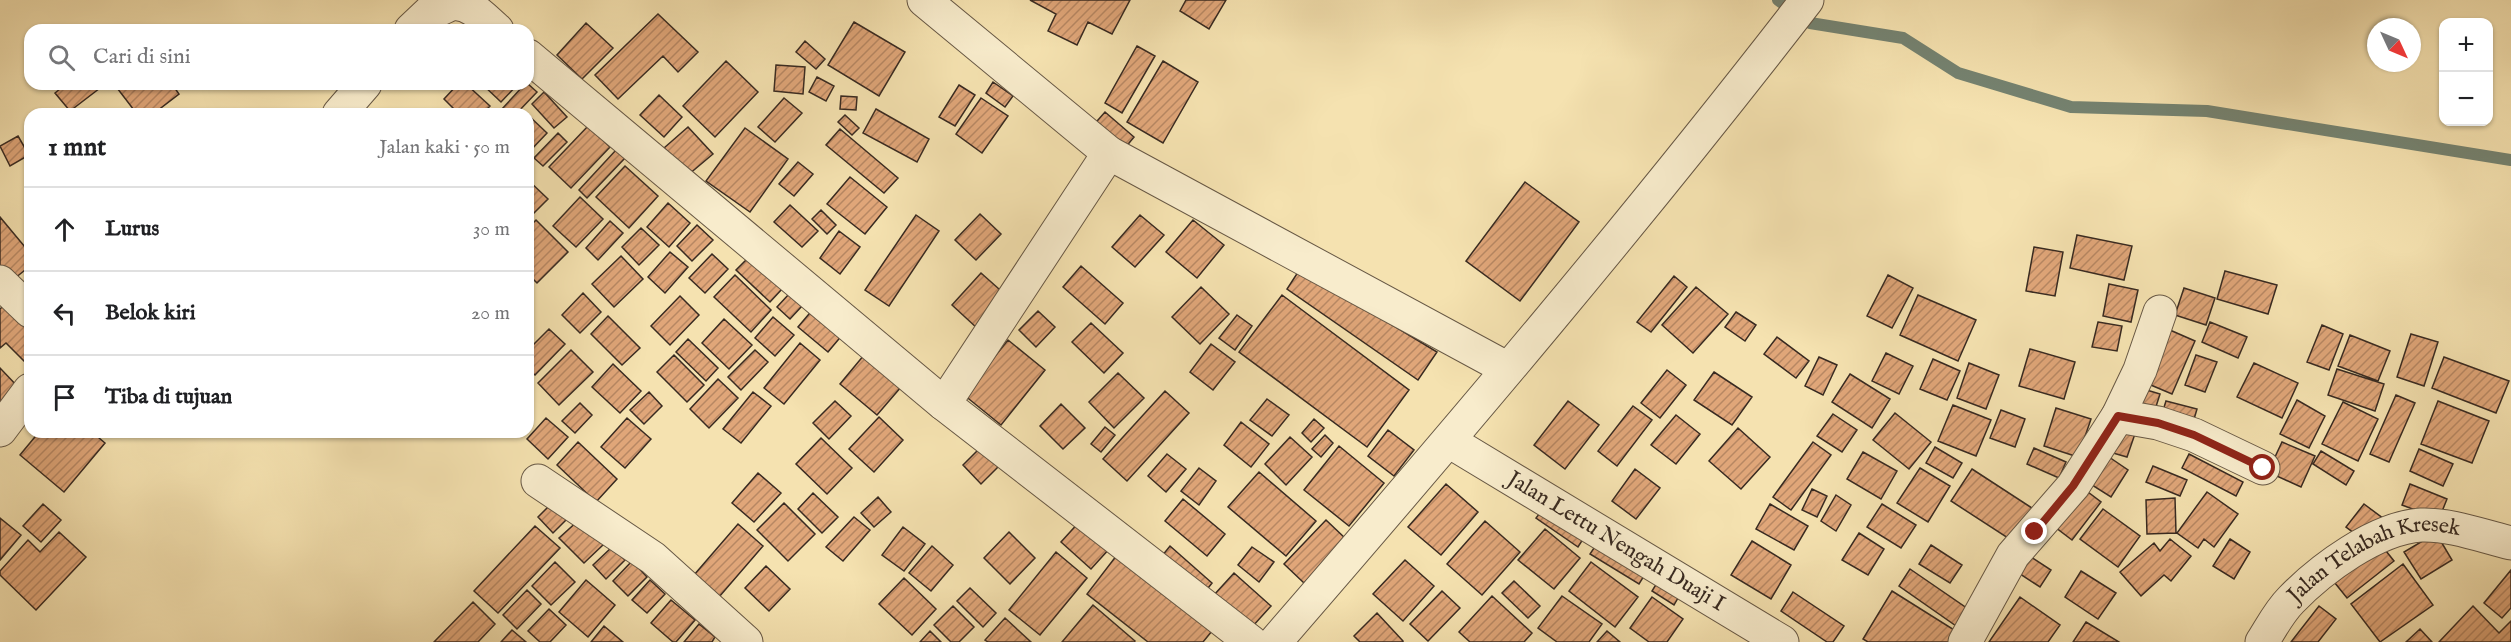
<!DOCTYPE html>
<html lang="id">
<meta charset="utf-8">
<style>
body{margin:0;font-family:"IM FELL English",serif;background:#f2f2f2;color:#202124}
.controls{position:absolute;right:18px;top:18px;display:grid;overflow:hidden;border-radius:12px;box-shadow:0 2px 4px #0004}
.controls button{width:54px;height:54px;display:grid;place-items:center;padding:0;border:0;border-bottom:2px solid #e0e0e0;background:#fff;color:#202124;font:30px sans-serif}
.compass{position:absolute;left:2367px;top:18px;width:54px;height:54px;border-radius:50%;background:#fff;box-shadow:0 2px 4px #0004;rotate:134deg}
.stop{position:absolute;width:18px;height:18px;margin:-14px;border:4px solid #8f2418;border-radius:50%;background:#fff}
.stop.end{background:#8f2418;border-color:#fff;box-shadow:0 2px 6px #0008}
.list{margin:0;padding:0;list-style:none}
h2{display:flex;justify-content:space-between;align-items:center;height:78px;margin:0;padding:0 24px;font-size:26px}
h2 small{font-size:20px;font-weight:400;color:#757577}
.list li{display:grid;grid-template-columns:39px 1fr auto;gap:18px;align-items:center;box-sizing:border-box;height:84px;padding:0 24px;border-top:2px solid #e0e0e0}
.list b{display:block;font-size:22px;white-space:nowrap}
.list em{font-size:20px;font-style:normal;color:#757577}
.icon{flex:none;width:33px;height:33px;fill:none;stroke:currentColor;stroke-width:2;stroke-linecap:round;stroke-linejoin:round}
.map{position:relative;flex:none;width:2511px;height:642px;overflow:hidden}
.search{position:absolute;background:#fff;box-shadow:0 2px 4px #0004;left:24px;top:24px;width:510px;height:66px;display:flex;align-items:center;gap:15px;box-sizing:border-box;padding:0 21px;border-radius:18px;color:#757577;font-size:22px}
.panel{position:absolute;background:#fff;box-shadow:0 2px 4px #0004;left:24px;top:108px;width:510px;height:330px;border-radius:18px}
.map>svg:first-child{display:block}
</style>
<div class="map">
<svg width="2511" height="642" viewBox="0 0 2511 642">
<defs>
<pattern id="building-hatch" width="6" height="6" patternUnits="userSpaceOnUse" patternTransform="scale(1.5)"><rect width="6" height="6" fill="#e0a679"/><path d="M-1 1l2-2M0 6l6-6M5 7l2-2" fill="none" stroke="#b78763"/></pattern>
</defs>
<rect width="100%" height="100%" fill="#f5e2b0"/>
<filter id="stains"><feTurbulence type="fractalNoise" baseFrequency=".00333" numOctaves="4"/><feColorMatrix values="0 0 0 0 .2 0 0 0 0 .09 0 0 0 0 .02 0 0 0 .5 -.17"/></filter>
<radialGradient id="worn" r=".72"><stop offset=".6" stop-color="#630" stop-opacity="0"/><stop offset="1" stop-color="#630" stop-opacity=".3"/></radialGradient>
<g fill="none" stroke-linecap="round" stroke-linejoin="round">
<path stroke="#758371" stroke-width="12" d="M1778,0L1810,23L1903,38L1958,73L2071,107L2207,111L2511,160"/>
</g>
<path fill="url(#building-hatch)" stroke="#382a21" stroke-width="1.5" d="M1030,0H1130L1112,34L1088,22L1077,45L1048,31L1056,14Z
M1186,0H1226L1209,29L1180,11Z
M658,14L698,52L678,72L663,56L618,99L595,75Z
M854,22L905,52L879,96L828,65Z
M586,23L613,48L582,79L557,55Z
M805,41L825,59L816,69L796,52Z
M1137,46L1155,56L1122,113L1105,103Z
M726,61L758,92L715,137L683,106Z
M1163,61L1198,82L1163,143L1127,122Z
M776,65L805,67L803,94L774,91Z
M817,77L834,86L826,101L809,92Z
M993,82L1013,96L1005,107L986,93Z
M66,84H103L104,85L70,111L55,93Z
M114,84H172L179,94L153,114H137Z
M458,84H466L490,106L482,114H459L444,99Z
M482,84H518L501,102Z
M525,84H528L537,92L516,114H507L502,109Z
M959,85L975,95L955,126L939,117Z
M544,92L567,117L554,128L532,104Z
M659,95L682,117L664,137L640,115Z
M841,96L857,97L856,110L840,109Z
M784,98L802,113L775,142L758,127Z
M981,98L1008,116L982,153L956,134Z
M876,109L929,139L917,162L863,133Z
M1105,112L1134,137L1120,154L1091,128Z
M528,115L547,133L528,153Z
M845,115L859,128L852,135L838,122Z
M588,126L610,147L571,188L549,167Z
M688,127L713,154L688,175L664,148Z
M745,128L788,159L750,212L706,181Z
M840,129L898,178L884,193L826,145Z
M558,133L567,142L543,166L534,158Z
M18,136L29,155L10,166L0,146Z
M616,150L625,158L587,198L579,190Z
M798,162L813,174L794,196L779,184Z
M625,166L658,196L629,228L596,197Z
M850,177L887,207L865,234L827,204Z
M528,180L548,199L528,219Z
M1525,182L1579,222L1520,301L1466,261Z
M580,197L603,219L576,247L553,226Z
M668,203L690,223L669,247L647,227Z
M790,205L818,231L802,247L774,222Z
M821,210L836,225L827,234L812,219Z
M980,214L1001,234L976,260L955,240Z
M916,215L939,231L889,306L865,290Z
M1140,215L1164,235L1135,267L1112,247Z
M0,217L30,253V266L9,283L0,272Z
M536,220L568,252L537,283L528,274V228Z
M1193,220L1224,245L1197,278L1166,252Z
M610,221L623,233L598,260L586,248Z
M697,225L713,240L692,261L677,246Z
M641,228L659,245L639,265L622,247Z
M839,231L860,247L840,274L820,258Z
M2077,235L2132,246L2124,280L2070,268Z
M2034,247L2063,252L2055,296L2026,291Z
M670,252L688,267L665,293L648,277Z
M712,254L728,269L705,293L689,278Z
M621,256L643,279L614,307L592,284Z
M749,257L782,289L770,302L736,270Z
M1081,266L1123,303L1105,324L1063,287Z
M1300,269L1437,352L1418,380L1287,289Z
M2225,271L2277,285L2268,314L2217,299Z
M981,273L1008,297L978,329L952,305Z
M735,275L771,310L751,332L714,297Z
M1888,275L1913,288L1892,328L1867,316Z
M1674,276L1687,287L1651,332L1637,322Z
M2109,284L2138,290L2131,322L2103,316Z
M1201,287L1229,314L1200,344L1172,317Z
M1696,287L1728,314L1693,353L1662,325Z
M2184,288L2215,298L2206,325L2175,315Z
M583,293L601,312L580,333L562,315Z
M789,294L802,306L790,319L777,307Z
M1282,295L1409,390L1367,447L1239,352Z
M1918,295L1976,320L1958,361L1900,335Z
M680,296L699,315L670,345L651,326Z
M9,300L30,321L28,365L6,343L0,348V309Z
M814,308L843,334L828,352L798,327Z
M1038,311L1055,327L1036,347L1019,330Z
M1736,312L1756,325L1745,341L1725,327Z
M1237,315L1252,326L1235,350L1219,338Z
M608,316L640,348L622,365L591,334Z
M773,317L794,335L775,356L755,338Z
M724,319L752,345L729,369L702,343Z
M2098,322L2122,326L2117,351L2092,347Z
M2210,322L2247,337L2238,358L2202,342Z
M1091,323L1123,353L1104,373L1072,342Z
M2322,325L2343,334L2329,370L2307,362Z
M2163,327L2195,341L2172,394L2139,380Z
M549,329L565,344L535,375L528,369V350Z
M2411,334L2438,342L2424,386L2397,377Z
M2350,335L2390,351L2378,381L2338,366Z
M1777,337L1809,361L1796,378L1764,354Z
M688,339L718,368L706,381L676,352Z
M1008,340L1045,370L1001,425L964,395Z
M800,343L820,360L784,404L764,388Z
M1211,344L1235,362L1213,390L1190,372Z
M2030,349L2075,362L2064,399L2019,386Z
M571,350L593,372L559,405L538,383Z
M755,350L768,362L741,390L728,377Z
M1886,353L1913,366L1899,394L1872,381Z
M674,355L704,385L687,402L657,372Z
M864,355L901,387L877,415L840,384Z
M2196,355L2217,362L2205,392L2185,385Z
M1819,357L1837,365L1823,395L1805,386Z
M2444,357L2509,381L2496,413L2432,388Z
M1933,359L1960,371L1947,400L1920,389Z
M1969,363L1999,375L1986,409L1957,398Z
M2254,363L2298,383L2282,418L2237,397Z
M613,364L641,391L620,413L592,387Z
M0,368L19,388L0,406Z
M2337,369L2384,384L2375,411L2328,395Z
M1667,370L1686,385L1660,418L1641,403Z
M1714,372L1752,397L1732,425L1694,400Z
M1118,373L1144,398L1114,428L1089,402Z
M1850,374L1890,399L1872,428L1832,402Z
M718,379L738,398L709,428L690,409Z
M2140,388L2160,394L2153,416L2134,410Z
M1165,391L1189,413L1127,481L1103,459Z
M649,392L662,406L644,424L630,410Z
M753,392L771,406L741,443L723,429Z
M2396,395L2415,403L2389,462L2370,454Z
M1267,399L1289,415L1272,436L1250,420Z
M2297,400L2325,416L2309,448L2280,434Z
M835,401L851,416L829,439L813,423Z
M1568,401L1599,425L1565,469L1534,445Z
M2166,401L2197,409L2192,426L2161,417Z
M2438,401L2489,421L2472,463L2421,444Z
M2343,402L2378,419L2358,461L2322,444Z
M580,403L592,415L575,433L562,421Z
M1061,404L1085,428L1063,449L1040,426Z
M1953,405L1991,420L1976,456L1938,441Z
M1633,406L1652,420L1617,466L1598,451Z
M2056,408L2091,419L2078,457L2044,446Z
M2001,410L2025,419L2015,447L1990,438Z
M1895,413L1931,442L1909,469L1873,440Z
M1833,414L1857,430L1842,452L1817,436Z
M1676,415L1700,434L1676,464L1651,445Z
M879,417L903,440L874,472L849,449Z
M546,418L568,437L548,459L527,439Z
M627,418L651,439L625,468L601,447Z
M1314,419L1324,428L1311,442L1302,433Z
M1241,422L1269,444L1251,467L1224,445Z
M2122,423L2137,428L2127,457L2113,453Z
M1105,427L1115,435L1101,452L1091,444Z
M1738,428L1770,457L1741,489L1709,461Z
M1388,430L1414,450L1394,476L1368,456Z
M39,432H92L105,443L64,492L20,455Z
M1325,435L1333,443L1321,457L1312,449Z
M1290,437L1312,457L1286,485L1265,464Z
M821,438L852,468L827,494L796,464Z
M578,442L617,479L596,502L557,465Z
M1813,442L1831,455L1791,510L1773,497Z
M2282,442L2315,456L2301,487L2268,472Z
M985,443L1003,462L981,484L963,465Z
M1339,446L1384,483L1349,526L1304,490Z
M1935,447L1962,463L1953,478L1926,463Z
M2034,448L2066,462L2059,478L2027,464Z
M2419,449L2453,464L2443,486L2410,471Z
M2321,451L2354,471L2346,485L2313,464Z
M1863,452L1897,471L1881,499L1847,479Z
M1167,454L1186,469L1166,492L1148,476Z
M2189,454L2243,482L2236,496L2182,468Z
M2109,457L2128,470L2111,497L2092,485Z
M2153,466L2187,480L2180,496L2146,482Z
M1199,468L1216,481L1199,505L1181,491Z
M1920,468L1950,486L1928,522L1897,503Z
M1635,469L1660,488L1636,519L1612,501Z
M1972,469L2032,508L2011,540L1951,501Z
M1259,472L1316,521L1286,556L1228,507Z
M758,473L781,493L754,522L732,503Z
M1446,484L1478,512L1441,555L1408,527Z
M2410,484L2447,499L2439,519L2402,505Z
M1812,489L1827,496L1817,517L1802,510Z
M2084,489L2101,502L2072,540L2055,527Z
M2207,492L2238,514L2214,547L2204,539L2198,548L2177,533Z
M813,493L838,517L822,533L798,509Z
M1836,495L1851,505L1836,531L1821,521Z
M878,497L891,512L874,527L861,513Z
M2175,498L2176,533L2147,534L2146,500Z
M1183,499L1225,534L1207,556L1165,521Z
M552,503L567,519L553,533L538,517Z
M784,503L815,534L788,561L757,530Z
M43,504L61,520L41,542L23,526Z
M1770,504L1808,526L1794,550L1756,529Z
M1882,504L1916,525L1901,548L1867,527Z
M2364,504L2384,519L2366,542L2346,527Z
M1544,508L1585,536L1578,547L1536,518Z
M2103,509L2140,536L2118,567L2080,539Z
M854,517L870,530L843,561L826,547Z
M0,518L21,535L0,560Z
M580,519L604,544L584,563L559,538Z
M1326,520L1346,539L1304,583L1284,564Z
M1080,521L1110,548L1091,569L1061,542Z
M1485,521L1520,552L1482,595L1447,564Z
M738,524L763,546L713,604L688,582Z
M535,526L560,548L498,613L474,591Z
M903,527L925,544L904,571L882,555Z
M1545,529L1580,558L1554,589L1518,560Z
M59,532L86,557L36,610L0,575V571L28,540L40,552Z
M1009,532L1035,558L1010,584L984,558Z
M1859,533L1884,549L1868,575L1842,560Z
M2436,533L2452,560L2421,579L2404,552Z
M2170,539L2191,556L2171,581L2164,575L2141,596L2120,572L2154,543L2160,551Z
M2230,539L2250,552L2234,579L2213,566Z
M1752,541L1791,565L1771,599L1731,575Z
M1598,542L1647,571L1639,584L1590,554Z
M1931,545L1962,565L1950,583L1919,564Z
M932,546L953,565L931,591L909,573Z
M1170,546L1212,583L1201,597L1158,561Z
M2382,546L2394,561L2347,598L2335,583Z
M612,547L625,560L606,579L593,565Z
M1252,547L1274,562L1259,582L1238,565Z
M1120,551L1216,626L1203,642H1148L1087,594Z
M1056,552L1087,578L1040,635L1009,610Z
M2025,553L2051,570L2040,587L2014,570Z
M1405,560L1434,586L1403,621L1373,594Z
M632,561L647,577L628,596L613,581Z
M555,562L575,582L551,605L532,586Z
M1591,562L1638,597L1615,627L1569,591Z
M2403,564L2433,605L2380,642L2351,604Z
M766,566L790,589L769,611L745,588Z
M1910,569L1971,611L1959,628L1899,586Z
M2511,570V608L2502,618L2484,603Z
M2081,571L2116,593L2098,619L2065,597Z
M1234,573L1271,606L1252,627L1214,595Z
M904,578L936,609L912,635L879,604Z
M1660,578L1682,591L1674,605L1652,591Z
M586,580L615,605L588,637L559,612Z
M650,580L665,594L647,613L632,600Z
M1514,581L1540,606L1528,618L1502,593Z
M970,588L996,613L983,627L957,601Z
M527,590L541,604L517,629L503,615Z
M1442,591L1460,608L1428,641L1410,624Z
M1892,591L1959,633L1953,642H1868L1863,639Z
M1793,592L1844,626L1833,642H1827L1781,611Z
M1492,596L1532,633L1524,642H1470L1459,632Z
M1562,596L1602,624L1589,642H1557L1538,628Z
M1652,597L1683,619L1667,642H1649L1630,628Z
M2020,597L2060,625L2048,642H1989Z
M671,600L695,620L676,642H673L651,623Z
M473,602L495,624L478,642H434Z
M1093,605L1135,641L1134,642H1062Z
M953,606L974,627L959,642H951L934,625Z
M2319,606L2336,619L2318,642H2291Z
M2473,606L2499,633L2511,621V642H2439Z
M549,609L566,625L550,642H540L528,631Z
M1377,613L1403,641V642H1360L1354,636Z
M1005,618L1031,642H988L985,640Z
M2086,622L2119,642H2073Z
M699,624L715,637L712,642H684Z
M604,626L623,642H591Z
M2420,629L2432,642H2406Z
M512,630L526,642H501Z
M930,631L941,642H920Z
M1607,631L1620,642H1597Z"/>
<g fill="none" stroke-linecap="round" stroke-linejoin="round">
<g stroke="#675845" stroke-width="35">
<g id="street">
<path d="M924,0L1109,153L1508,369"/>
<path d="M411,30L431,11C441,11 445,5 453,4C471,2 485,20 497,30"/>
<path d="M528,56L944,404L1251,642"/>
<path d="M339,114L365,84"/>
<path d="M0,282L30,311"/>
<path d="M944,404L1109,153"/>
<path d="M2118,416L2158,423L2194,435L2263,468"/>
<path d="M0,430L30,390"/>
<path id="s1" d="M1449,441L1782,642"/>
<path d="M538,481L653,558L746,642"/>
<path d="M1275,642C1457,432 1637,220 1807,0"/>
<path d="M1965,642L2013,555L2073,486L2118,416L2140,370L2160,312"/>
<path id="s2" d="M2262,642C2271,628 2279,612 2291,600C2321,569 2376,528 2421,525C2451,524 2482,536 2511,543"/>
</g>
</g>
<use href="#street" stroke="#f8eccc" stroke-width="33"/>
</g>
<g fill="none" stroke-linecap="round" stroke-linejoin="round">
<path stroke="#8f2418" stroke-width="8" d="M2035,532L2073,486L2118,416L2158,423L2194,435L2263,468"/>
</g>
<g text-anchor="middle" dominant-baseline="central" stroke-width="6" stroke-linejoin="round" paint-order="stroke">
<g font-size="22" fill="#382a21" stroke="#f8eccc">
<text stroke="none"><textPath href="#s1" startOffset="195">Jalan Lettu Nengah Duaji I</textPath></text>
<text stroke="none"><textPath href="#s2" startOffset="148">Jalan Telabah Kresek</textPath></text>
</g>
</g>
<rect width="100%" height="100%" filter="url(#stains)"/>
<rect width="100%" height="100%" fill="url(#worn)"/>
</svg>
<div class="controls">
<button>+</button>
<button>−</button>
</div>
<svg class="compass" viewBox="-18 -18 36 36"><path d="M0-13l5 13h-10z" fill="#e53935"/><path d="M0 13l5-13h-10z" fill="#757577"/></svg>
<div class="stop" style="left:2263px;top:468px"></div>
<div class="stop end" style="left:2035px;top:532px"></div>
<div class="search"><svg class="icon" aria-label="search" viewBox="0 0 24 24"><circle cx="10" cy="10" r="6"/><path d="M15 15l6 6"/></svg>Cari di sini</div>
<section class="panel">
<h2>1 mnt<small>Jalan kaki · 50 m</small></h2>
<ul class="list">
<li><svg class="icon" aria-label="ahead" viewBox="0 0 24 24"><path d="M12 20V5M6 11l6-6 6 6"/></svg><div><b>Lurus</b></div><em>30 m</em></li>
<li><svg class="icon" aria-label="left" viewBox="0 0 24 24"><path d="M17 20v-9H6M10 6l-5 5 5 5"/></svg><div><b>Belok kiri</b></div><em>20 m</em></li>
<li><svg class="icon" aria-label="arrive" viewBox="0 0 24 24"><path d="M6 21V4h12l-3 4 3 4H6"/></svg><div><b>Tiba di tujuan</b></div></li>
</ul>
</section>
</div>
